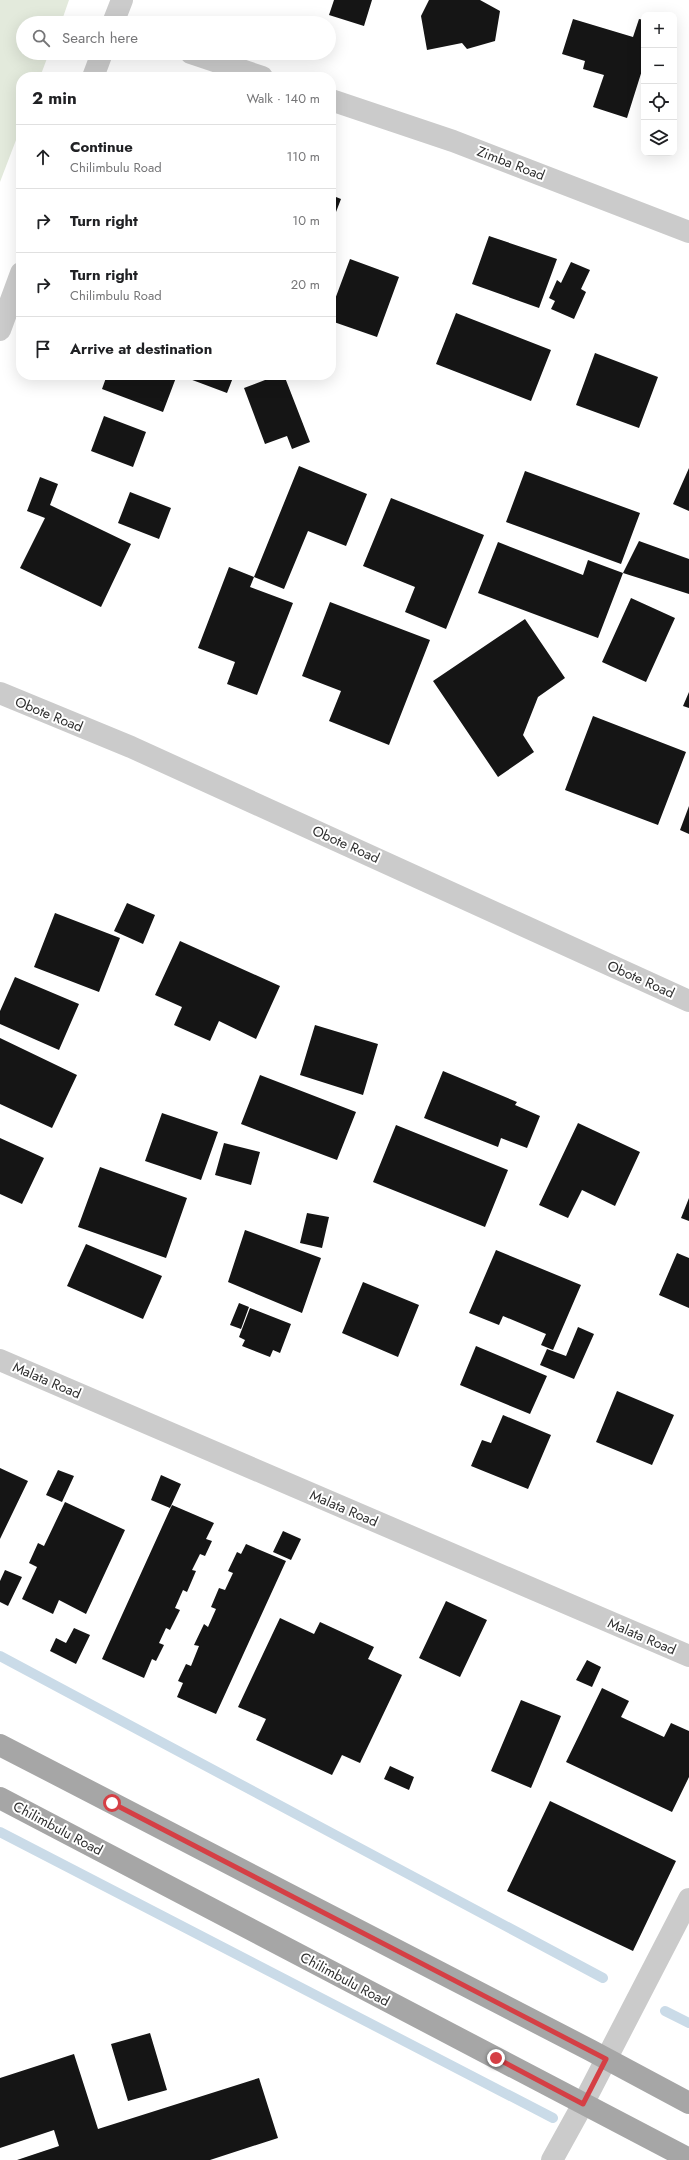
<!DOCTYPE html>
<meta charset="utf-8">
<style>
body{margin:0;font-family:Jost,sans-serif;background:#f6f6f6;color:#202124}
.controls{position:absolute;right:12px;top:12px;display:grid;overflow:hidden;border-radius:8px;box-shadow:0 4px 16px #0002}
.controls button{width:36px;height:36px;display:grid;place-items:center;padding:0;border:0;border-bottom:1px solid #e0e0e0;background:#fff;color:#202124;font:20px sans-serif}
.stop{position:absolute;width:12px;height:12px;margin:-9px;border:3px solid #d53f45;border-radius:50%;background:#fff}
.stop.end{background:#d53f45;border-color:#fff;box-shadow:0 1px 4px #0008}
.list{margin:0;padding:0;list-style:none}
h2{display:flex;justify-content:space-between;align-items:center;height:52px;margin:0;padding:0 16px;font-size:17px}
h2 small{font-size:13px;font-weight:400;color:#757577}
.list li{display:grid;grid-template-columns:26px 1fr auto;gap:12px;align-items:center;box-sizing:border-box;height:64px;padding:0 16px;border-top:1px solid #e0e0e0}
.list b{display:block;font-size:15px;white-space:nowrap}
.list p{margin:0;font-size:13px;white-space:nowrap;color:#757577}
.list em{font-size:13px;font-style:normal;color:#757577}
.icon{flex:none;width:22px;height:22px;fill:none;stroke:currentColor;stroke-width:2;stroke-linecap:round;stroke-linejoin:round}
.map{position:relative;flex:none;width:689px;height:2160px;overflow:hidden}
.search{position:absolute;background:#fff;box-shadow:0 4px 16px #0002;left:16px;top:16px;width:320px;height:44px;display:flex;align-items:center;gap:10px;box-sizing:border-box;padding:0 14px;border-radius:22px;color:#757577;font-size:15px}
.panel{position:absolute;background:#fff;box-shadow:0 4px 16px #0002;left:16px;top:72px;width:320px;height:308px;border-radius:16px}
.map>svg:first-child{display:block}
</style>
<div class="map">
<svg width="689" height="2160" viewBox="0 0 689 2160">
<rect width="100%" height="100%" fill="#fff"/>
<path fill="#e3eadc" d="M0,0H69L61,23H23V53H49L40,77H21V127L0,182Z"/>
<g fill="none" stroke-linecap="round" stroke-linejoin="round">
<path stroke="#cadbe8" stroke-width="10" d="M0,1656L603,1978
M0,1832L553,2118
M665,2011L689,2023"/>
</g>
<path fill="#151515" d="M334,0H372L364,26L329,15Z
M429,0H480L500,11L495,41L467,49L462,43L427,50L421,16Z
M573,19L633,37L639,19L644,20V64L627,118L593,107L604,75L583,69L585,61L562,54Z
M331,195L341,199L331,225Z
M489,236L557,259L539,308L472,284Z
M350,259L399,277L377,337L331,321V310Z
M571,262L590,270L581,289L586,292L574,319L551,309L555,301L549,298L557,280L561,283Z
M456,313L551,350L531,401L436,364Z
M595,353L658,377L639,428L576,405Z
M107,375H177L163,412L102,389Z
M179,375H234L227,393Z
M278,375H284L310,442L292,449L287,436L265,444L244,388Z
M104,416L146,432L133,467L91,451Z
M299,466L367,494L346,546L308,531L284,589L254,577Z
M689,468V511L673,504Z
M525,471L640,513L621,564L506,522Z
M40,477L58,484L50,505L131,544L101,607L20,568L45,518L27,511Z
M130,492L171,508L159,539L118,523Z
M391,498L484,535L446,629L405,612L415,587L363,566Z
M639,541L689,559V594L623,573Z
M498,542L583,575L588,560L623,573L598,638L478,593Z
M229,567L254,577L250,587L293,603L257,695L227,684L235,662L198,648Z
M631,598L675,618L646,682L602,662Z
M330,602L430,640L389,745L329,721L341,691L302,676Z
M525,619L565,678L538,697L523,735L534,752L498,777L433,681Z
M689,692V708L683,706Z
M593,716L686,752L658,825L565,790Z
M689,806V834L680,830Z
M127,903L155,915L143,944L114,931Z
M55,913L120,938L99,992L34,967Z
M180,941L280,986L256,1039L219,1021L210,1041L174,1025L182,1007L155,995Z
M15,977L79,1004L59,1050L0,1024V1011Z
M315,1025L378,1044L363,1095L300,1075Z
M0,1038L77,1075L52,1128L0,1104Z
M443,1071L517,1102L515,1105L540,1116L527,1148L501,1138L498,1147L424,1118Z
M260,1075L356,1112L337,1160L241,1124Z
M162,1113L218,1132L201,1180L145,1161Z
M578,1123L640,1152L615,1206L582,1190L568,1218L539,1205Z
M396,1125L508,1170L485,1227L373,1182Z
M0,1138L44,1158L22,1204L0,1194Z
M224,1143L260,1152L251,1185L215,1175Z
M100,1167L187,1198L166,1258L78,1227Z
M689,1198V1221L681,1218Z
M307,1213L329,1217L322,1248L300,1243Z
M245,1230L321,1258L302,1313L228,1282Z
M86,1244L162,1276L143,1319L67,1286Z
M496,1250L581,1285L553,1350L541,1345L546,1334L503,1316L499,1325L469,1313Z
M677,1253L689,1258V1308L659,1295Z
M363,1282L419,1305L398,1357L342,1333Z
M239,1303L249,1307L241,1329L230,1325Z
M250,1308L291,1324L280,1353L273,1350L270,1357L242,1346L245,1340L239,1337Z
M578,1327L594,1334L574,1379L540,1365L547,1349L566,1356Z
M476,1346L547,1376L530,1414L460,1385Z
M617,1391L674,1415L652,1465L596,1442Z
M503,1415L551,1435L528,1489L471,1466L482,1440L491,1443Z
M0,1468L28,1481L0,1539Z
M58,1470L74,1476L62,1502L46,1495Z
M161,1475L181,1484L170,1508L151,1500Z
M65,1502L125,1530L86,1614L59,1600L53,1614L22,1599L37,1567L29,1563L38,1543L44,1546Z
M172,1505L214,1523L206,1539L212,1541L205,1556L200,1554L192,1570L196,1571L187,1592L183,1590L175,1608L180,1610L170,1630L166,1628L159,1643L164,1645L156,1661L152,1659L144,1678L102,1659Z
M283,1531L301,1539L291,1560L273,1552Z
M246,1544L286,1561L216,1714L177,1697L183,1683L178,1681L186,1664L191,1666L199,1646L194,1645L204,1624L208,1627L216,1609L211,1607L219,1588L225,1590L233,1573L228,1571L237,1552L241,1554Z
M5,1570L22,1577L8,1606L0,1602V1581Z
M446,1601L487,1620L460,1677L419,1658Z
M280,1618L314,1634L320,1622L374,1647L368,1659L402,1675L360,1763L342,1755L332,1775L256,1740L266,1719L238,1707Z
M74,1628L90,1635L76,1664L50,1651L56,1638L66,1643Z
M587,1660L601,1667L592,1687L576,1680Z
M602,1688L629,1701L621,1717L664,1737L671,1723L689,1731V1777L672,1812L566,1762Z
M521,1700L561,1716L531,1788L491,1771Z
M390,1766L414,1777L409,1790L384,1779Z
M550,1801L676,1861L633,1951L507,1891Z
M150,2033L167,2090L128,2101L111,2044Z
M74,2054L98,2129L259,2078L278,2138L210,2160H17L59,2146L54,2130L0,2148V2078Z"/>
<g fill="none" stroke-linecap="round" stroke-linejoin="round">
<path stroke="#cbcbcb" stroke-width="22" d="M113,23L122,0
M191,53L262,77
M93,77L102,53
M331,100L453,141L689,232
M0,330L21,273
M0,693L131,747L689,1001
M0,1360L689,1656
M552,2160L583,2104L689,1899"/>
<path stroke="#a6a6a6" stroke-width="22" d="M0,1745L590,2050L689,2103
M0,1798L689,2159"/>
</g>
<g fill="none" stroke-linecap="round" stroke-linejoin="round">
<path stroke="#d53f45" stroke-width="5" d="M112,1803L606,2059L583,2104L496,2058"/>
</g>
<g text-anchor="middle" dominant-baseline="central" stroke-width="4" stroke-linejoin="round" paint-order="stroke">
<g font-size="14" fill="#2e2e2e" stroke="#fff">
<text transform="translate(511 163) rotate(21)">Zimba Road</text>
<text transform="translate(49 714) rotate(22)">Obote Road</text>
<text transform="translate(346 844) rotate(24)">Obote Road</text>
<text transform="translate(641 979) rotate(24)">Obote Road</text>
<text transform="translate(47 1380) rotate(23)">Malata Road</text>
<text transform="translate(344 1508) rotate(23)">Malata Road</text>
<text transform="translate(642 1636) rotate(23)">Malata Road</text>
<text transform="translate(58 1828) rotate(28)">Chilimbulu Road</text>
<text transform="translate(345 1979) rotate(28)">Chilimbulu Road</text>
</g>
</g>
</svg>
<div class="controls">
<button>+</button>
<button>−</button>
<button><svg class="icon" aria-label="locate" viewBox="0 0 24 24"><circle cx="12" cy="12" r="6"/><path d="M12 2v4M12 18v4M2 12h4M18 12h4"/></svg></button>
<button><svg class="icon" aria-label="layers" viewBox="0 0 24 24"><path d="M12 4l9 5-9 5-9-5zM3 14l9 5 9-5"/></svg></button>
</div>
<div class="stop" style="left:112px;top:1803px"></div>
<div class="stop end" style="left:496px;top:2058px"></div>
<div class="search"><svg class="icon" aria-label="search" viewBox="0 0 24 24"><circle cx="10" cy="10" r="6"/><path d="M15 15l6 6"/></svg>Search here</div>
<section class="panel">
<h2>2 min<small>Walk · 140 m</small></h2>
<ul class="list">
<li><svg class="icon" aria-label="ahead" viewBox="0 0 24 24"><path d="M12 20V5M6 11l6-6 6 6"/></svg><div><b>Continue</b><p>Chilimbulu Road</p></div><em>110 m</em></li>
<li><svg class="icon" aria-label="right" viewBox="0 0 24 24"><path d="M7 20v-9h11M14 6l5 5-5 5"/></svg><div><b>Turn right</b></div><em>10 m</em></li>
<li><svg class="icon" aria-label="right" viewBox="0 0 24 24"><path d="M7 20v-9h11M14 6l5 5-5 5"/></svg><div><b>Turn right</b><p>Chilimbulu Road</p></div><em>20 m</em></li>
<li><svg class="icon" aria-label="arrive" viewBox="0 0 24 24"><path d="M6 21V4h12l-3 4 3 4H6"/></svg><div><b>Arrive at destination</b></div></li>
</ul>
</section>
</div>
